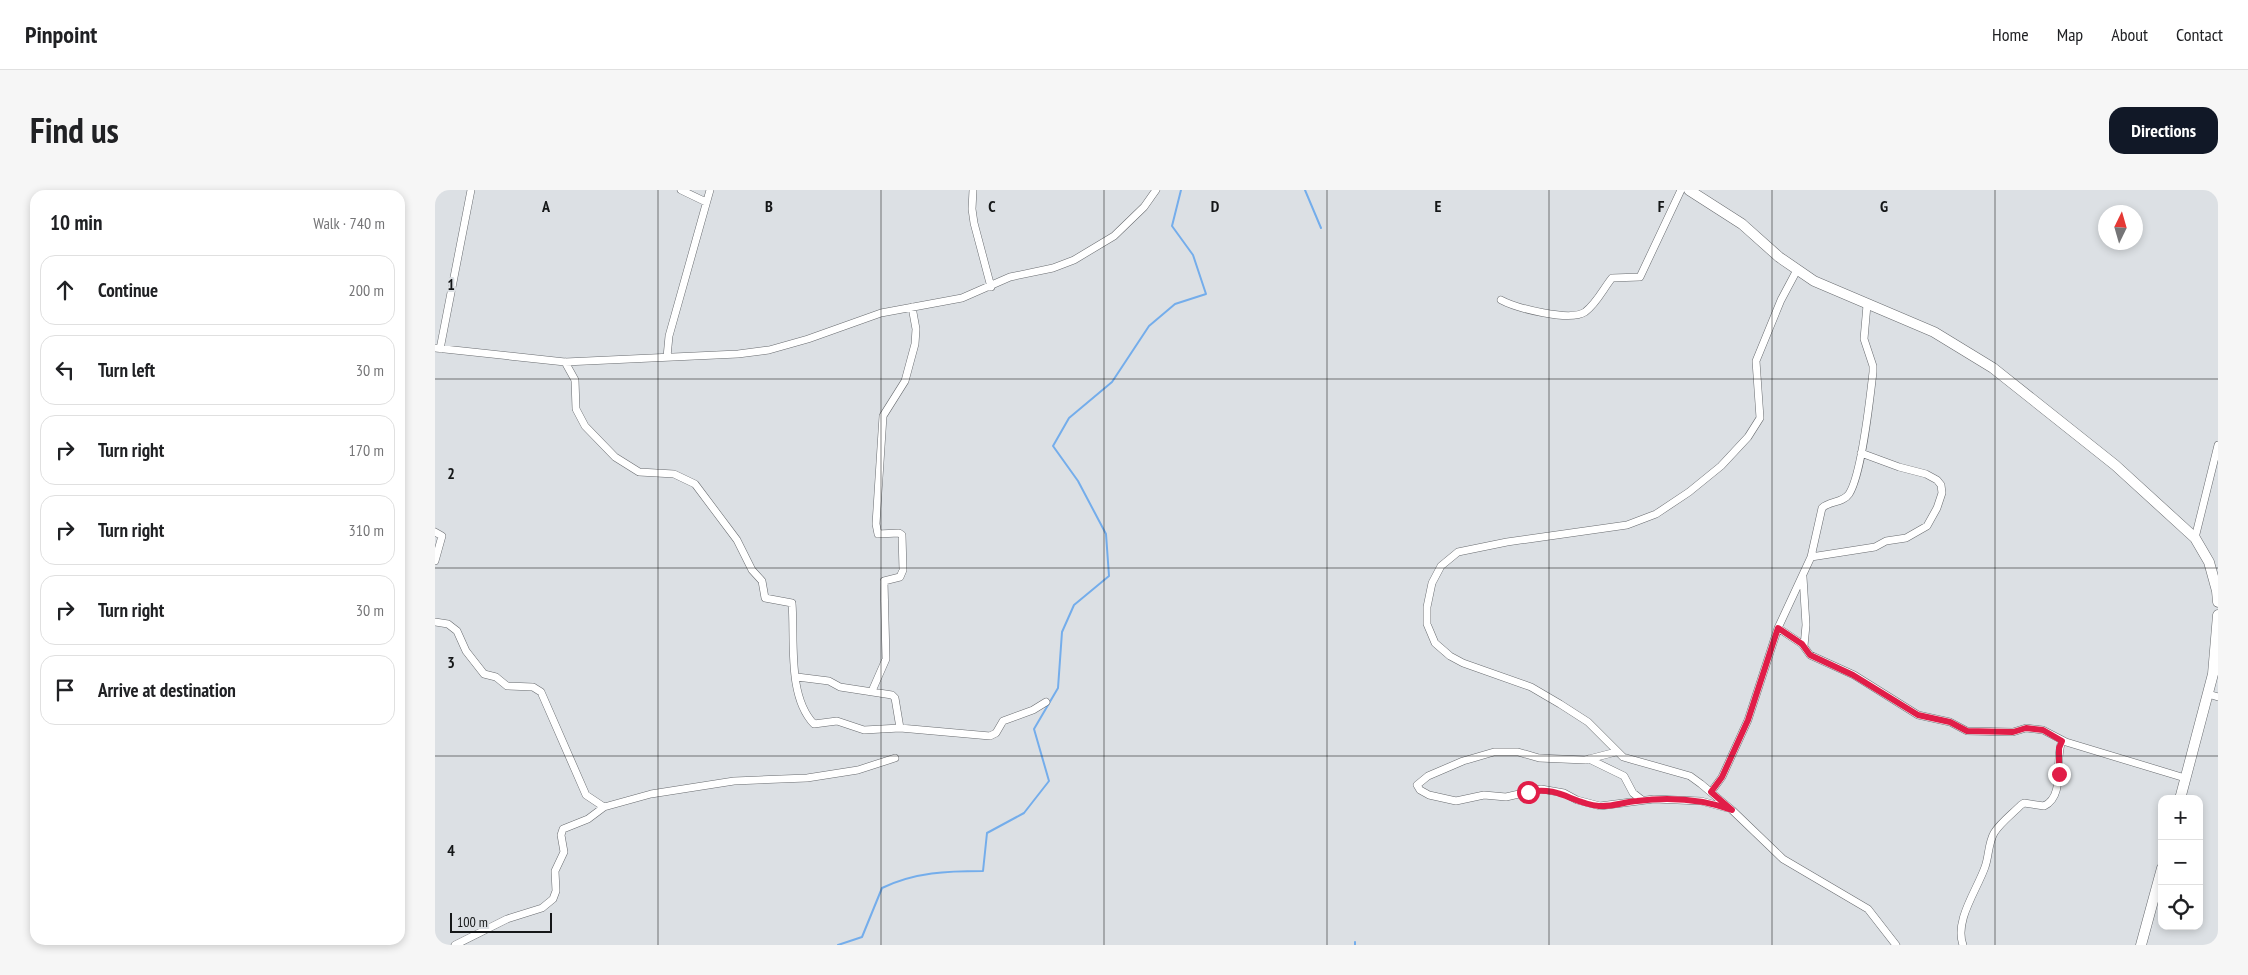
<!DOCTYPE html>
<meta charset="utf-8">
<style>
body{margin:0;font-family:"PT Sans Narrow",sans-serif;background:#f6f6f6;color:#202124}
.controls{position:absolute;right:15px;bottom:15px;display:grid;overflow:hidden;border-radius:10px;box-shadow:0 2px 8px #0003}
.controls button{width:45px;height:45px;display:grid;place-items:center;padding:0;border:0;border-bottom:1px solid #e0e0e0;background:#fff;color:#202124;font:25px sans-serif}
.compass{position:absolute;left:1663px;top:15px;width:45px;height:45px;border-radius:50%;background:#fff;box-shadow:0 2px 8px #0003;rotate:5deg}
.scale{position:absolute;left:15px;bottom:12px;width:102px;box-sizing:border-box;padding-left:5px;border:2px solid #151718;border-top:0;font-size:14px;line-height:18px;white-space:nowrap;color:#151718;-webkit-text-stroke:4px #dce0e4;paint-order:stroke}
.stop{position:absolute;width:15px;height:15px;margin:-11px;border:4px solid #e11d48;border-radius:50%;background:#fff}
.stop.end{background:#e11d48;border-color:#fff;box-shadow:0 1px 5px #0008}
.list{margin:0;padding:0;list-style:none}
h2{display:flex;justify-content:space-between;align-items:center;height:65px;margin:0;padding:0 20px;font-size:21px}
h2 small{font-size:16px;font-weight:400;color:#757577}
.list li{display:grid;grid-template-columns:32px 1fr auto;gap:15px;align-items:center;box-sizing:border-box;height:70px;margin:0 10px 10px;padding:0 10px;border:1px solid #e0e0e0;border-radius:15px}
.list b{display:block;font-size:19px;white-space:nowrap}
.list em{font-size:16px;font-style:normal;color:#757577}
.icon{flex:none;width:28px;height:28px;fill:none;stroke:currentColor;stroke-width:2;stroke-linecap:round;stroke-linejoin:round}
.map{position:relative;flex:none;width:1783px;height:755px;overflow:hidden;border-radius:15px}
header{display:flex;align-items:center;gap:30px;box-sizing:border-box;height:70px;padding:0 25px;background:#fff;border-bottom:1px solid #e0e0e0}
header strong{font-size:24px}
nav{display:flex;gap:28px;margin-inline-start:auto;font-size:18px}
.intro{display:flex;align-items:center;justify-content:space-between;box-sizing:border-box;height:120px;padding:0 30px}
h1{margin:0;font-size:35px}
.button{padding:12px 22px;border-radius:15px;background:#111827;color:#fff;font-size:18px;font-weight:700}
main{display:flex;gap:30px;padding:0 30px}
aside{flex:1;background:#fff;border-radius:15px;box-shadow:0 2px 8px #0003}
.map>svg:first-child{display:block}
</style>
<header>
<strong>Pinpoint</strong>
<nav><a>Home</a><a>Map</a><a>About</a><a>Contact</a></nav>
</header>
<div class="intro"><h1>Find us</h1><a class="button">Directions</a></div>
<main>
<aside>
<h2>10 min<small>Walk · 740 m</small></h2>
<ul class="list">
<li><svg class="icon" aria-label="ahead" viewBox="0 0 24 24"><path d="M12 20V5M6 11l6-6 6 6"/></svg><div><b>Continue</b></div><em>200 m</em></li>
<li><svg class="icon" aria-label="left" viewBox="0 0 24 24"><path d="M17 20v-9H6M10 6l-5 5 5 5"/></svg><div><b>Turn left</b></div><em>30 m</em></li>
<li><svg class="icon" aria-label="right" viewBox="0 0 24 24"><path d="M7 20v-9h11M14 6l5 5-5 5"/></svg><div><b>Turn right</b></div><em>170 m</em></li>
<li><svg class="icon" aria-label="right" viewBox="0 0 24 24"><path d="M7 20v-9h11M14 6l5 5-5 5"/></svg><div><b>Turn right</b></div><em>310 m</em></li>
<li><svg class="icon" aria-label="right" viewBox="0 0 24 24"><path d="M7 20v-9h11M14 6l5 5-5 5"/></svg><div><b>Turn right</b></div><em>30 m</em></li>
<li><svg class="icon" aria-label="arrive" viewBox="0 0 24 24"><path d="M6 21V4h12l-3 4 3 4H6"/></svg><div><b>Arrive at destination</b></div></li>
</ul>
</aside>
<div class="map">
<svg width="1783" height="755" viewBox="0 0 1783 755">
<rect width="100%" height="100%" fill="#dce0e4"/>
<g fill="none" stroke-linecap="round" stroke-linejoin="round">
<path stroke="#74adeb" stroke-width="2" d="M870,0L886,38
M403,755L427,747L447,698C480,682 513,681 548,681L552,643L589,623L614,591L599,539L623,498L627,442L639,415L674,386L671,344L643,291L618,256L634,228L677,192L714,136L740,114L771,104L758,65L737,36L746,0
M920,755V752"/>
<g stroke="#686b6f" stroke-width="8">
<path id="street" d="M246,0L271,12
M538,0L537,19L539,33L556,97
M1362,80L1346,110L1321,171L1325,228L1313,247L1286,276L1254,302L1221,324L1192,335L1072,352L1023,362L1006,376L997,393L992,417V434L1000,453L1015,466L1028,473L1096,497L1125,514L1153,532L1188,567L1255,586L1266,594L1297,620L1348,669L1433,719L1461,755
M1066,110C1081,118 1135,132 1150,122C1162,113 1168,99 1177,88L1205,87L1246,0
M0,158L130,172L303,164L334,160L373,149L446,123L527,108L575,87L618,78L639,70L679,46L709,17L721,0
M5,159L36,0
M232,167L234,146L275,0
M130,172L140,190L141,219L150,236L180,267L204,282L239,284L260,294L302,350L317,380L327,391L330,408L357,413C360,449 352,506 379,534L402,531L429,540L465,538L555,546L561,543L568,531L598,520L611,512
M0,342L7,346L0,371
M1760,348L1783,255
M1376,367L1440,357L1451,351L1471,348L1492,336L1502,318L1507,303L1506,295L1502,290L1491,284L1464,277L1426,263
M1368,387L1371,435L1369,456
M0,432L13,434L22,441L31,461L49,484L61,487L72,496L98,497L106,502L151,605L169,617
M1343,438L1367,454L1375,465L1419,485L1483,525L1515,532L1532,541L1578,542L1591,538L1608,540L1631,552L1750,588
M362,487L394,491L405,497L457,505L460,508L465,538
M437,501L451,469L449,391L465,387L468,380L467,345L464,343L443,344L441,334L448,226L470,191L480,154L481,139L477,117
M1773,504L1783,507
M1181,562L1150,570L1104,568L1083,562H1059L1028,571L993,586L982,595L985,600L994,605L1021,611L1049,605L1071,607L1106,599L1129,603L1142,610L1165,616L1219,609L1266,611L1292,618
M1154,569L1189,586L1198,603L1207,610
M1276,602L1287,587L1313,530L1343,438L1376,367L1387,318C1394,311 1408,313 1414,304C1427,284 1435,208 1438,182V176L1429,149L1432,115
M20,755L72,729L107,718L118,709L121,701L120,681L129,662L126,645L128,639L153,629L169,617L216,604L299,591L372,588L423,580L460,568
M1528,755C1519,731 1542,700 1550,677C1554,666 1553,654 1559,643C1565,633 1577,624 1586,615L1589,613L1609,616C1631,606 1619,569 1627,551"/>
</g>
<g stroke="#686b6f" stroke-width="11">
<path id="secondary" d="M1254,0L1307,34L1344,67L1379,91L1499,142L1558,178L1680,275L1760,348L1774,372L1782,401L1783,412
M1745,609L1778,484L1783,425
M1706,755L1727,678"/>
</g>
<use href="#street" stroke="#fff" stroke-width="7"/>
<use href="#secondary" stroke="#fff" stroke-width="10"/>
</g>
<g fill="none" stroke-linecap="round" stroke-linejoin="round">
<path stroke="#e11d48" stroke-width="6" d="M1093,602C1126,596 1135,613 1164,616C1177,617 1189,612 1202,611C1234,607 1267,609 1297,620L1276,602L1287,587L1313,530L1343,438L1367,454L1375,465L1418,485L1483,525L1515,532L1532,541L1578,542L1591,538L1608,540L1627,551L1624,558V584"/>
</g>
<path fill="none" stroke="#151718" stroke-width="1" stroke-opacity="0.55" d="M223,0V755M446,0V755M669,0V755M892,0V755M1114,0V755M1337,0V755M1560,0V755M0,189H1783M0,378H1783M0,566H1783"/>
<g font-size="16" text-anchor="middle" font-weight="bold" fill="#151718" stroke="#dce0e4" stroke-width="4" stroke-linejoin="round" paint-order="stroke">
<text x="111" y="22">A</text>
<text x="334" y="22">B</text>
<text x="557" y="22">C</text>
<text x="780" y="22">D</text>
<text x="1003" y="22">E</text>
<text x="1226" y="22">F</text>
<text x="1449" y="22">G</text>
<text x="16" y="100">1</text>
<text x="16" y="289">2</text>
<text x="16" y="478">3</text>
<text x="16" y="666">4</text>
</g>
</svg>
<div class="controls">
<button>+</button>
<button>−</button>
<button><svg class="icon" aria-label="locate" viewBox="0 0 24 24"><circle cx="12" cy="12" r="6"/><path d="M12 2v4M12 18v4M2 12h4M18 12h4"/></svg></button>
</div>
<svg class="compass" viewBox="-18 -18 36 36"><path d="M0-13l5 13h-10z" fill="#e53935"/><path d="M0 13l5-13h-10z" fill="#757577"/></svg>
<div class="scale">100 m</div>
<div class="stop" style="left:1093px;top:602px"></div>
<div class="stop end" style="left:1624px;top:584px"></div>
</div>
</main>
